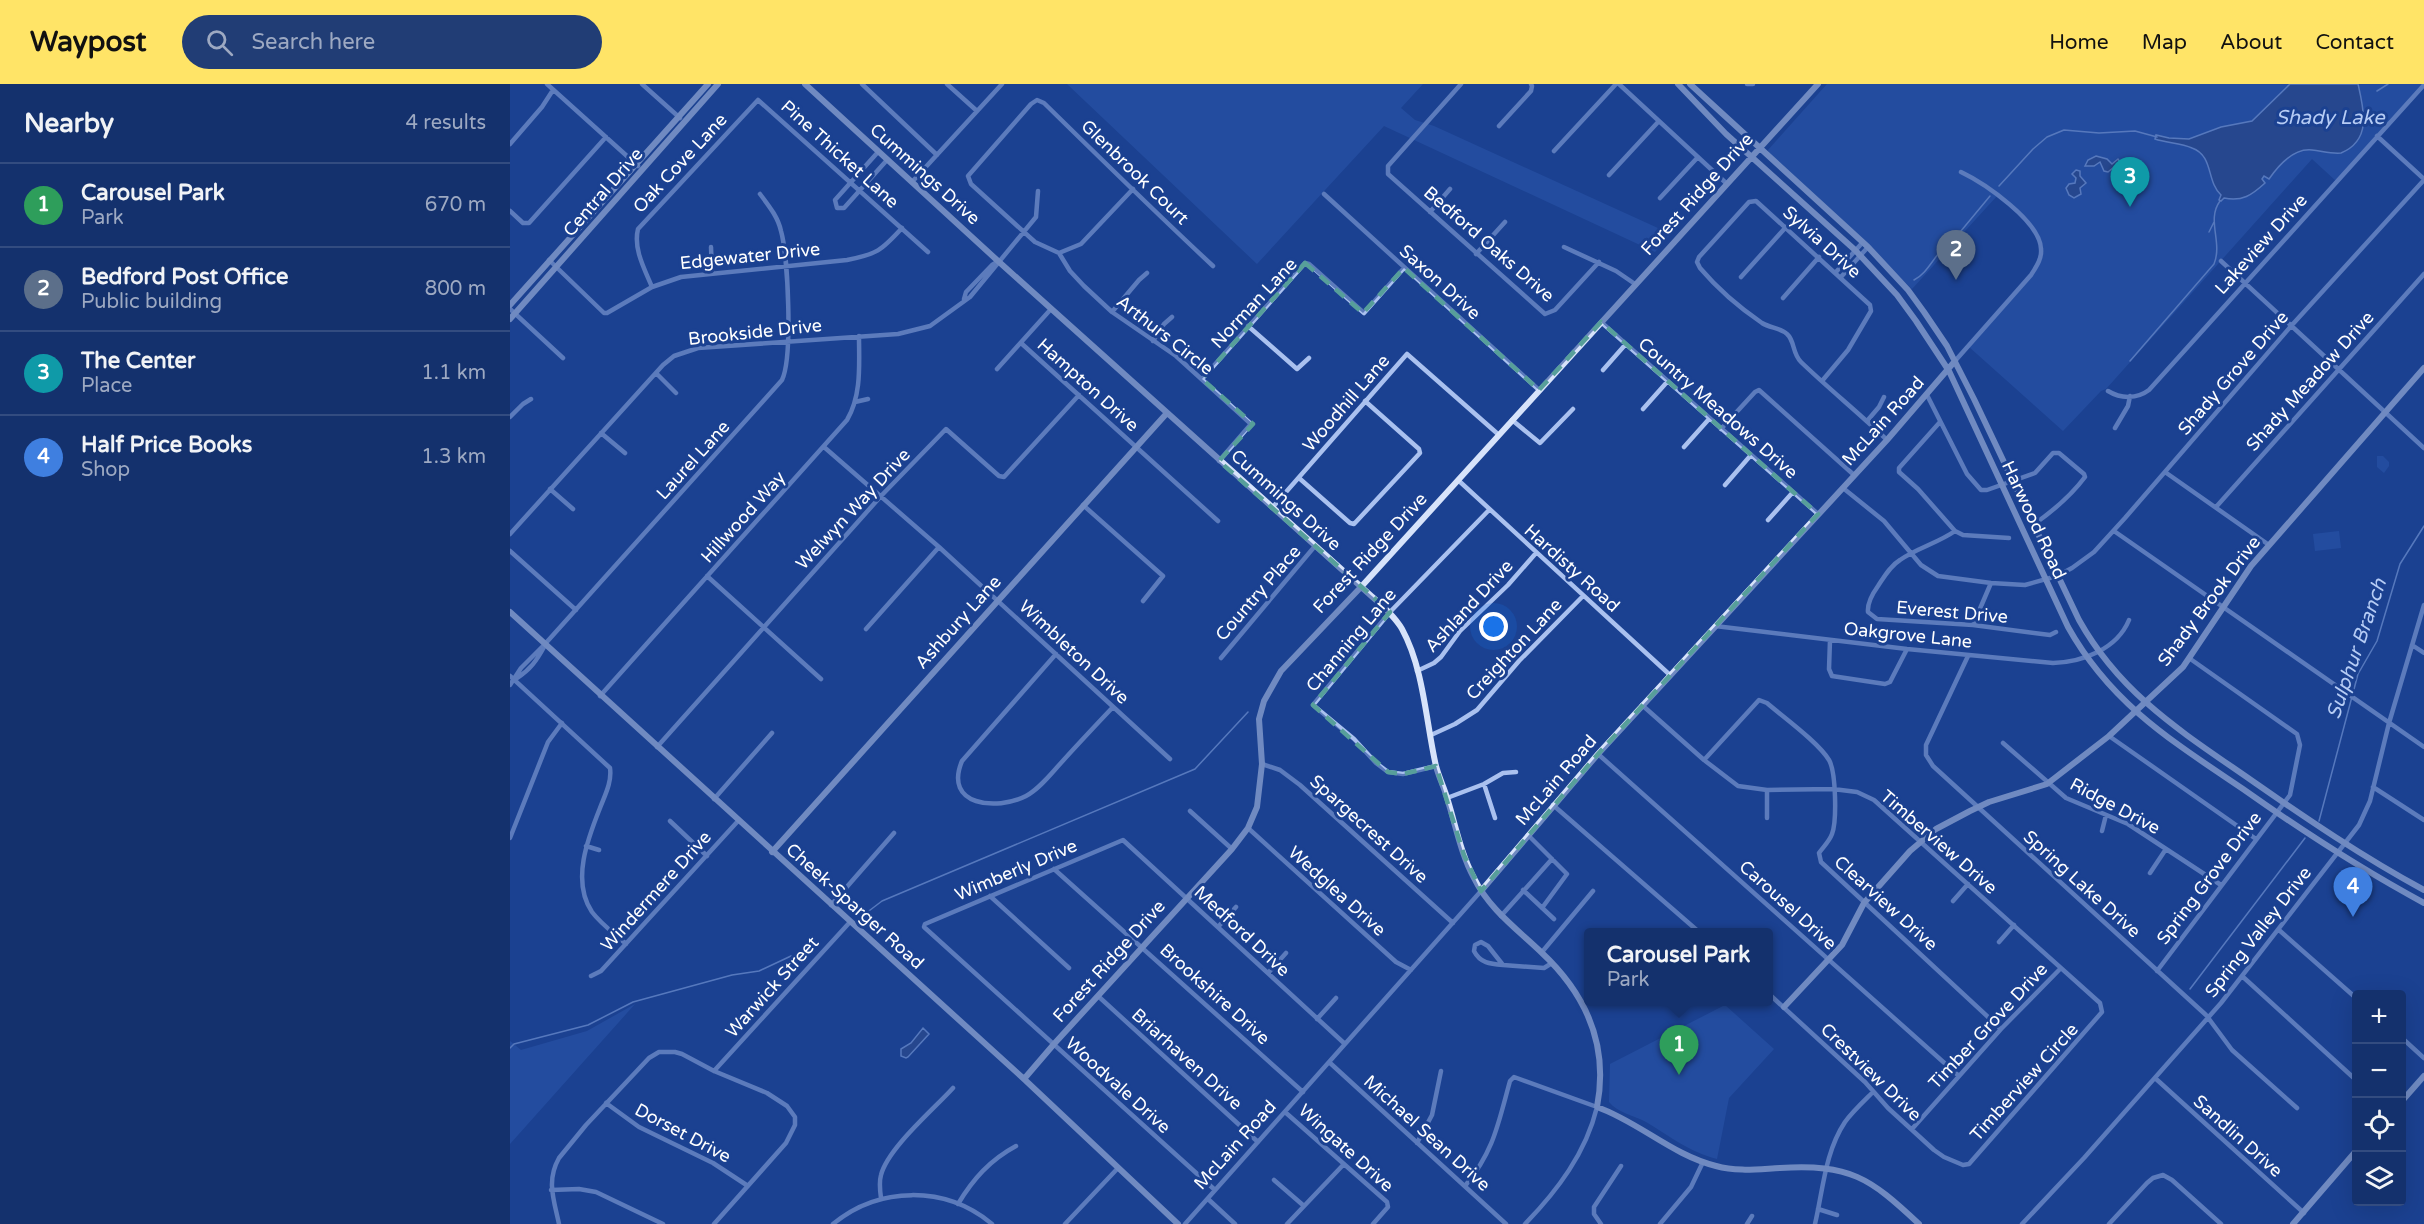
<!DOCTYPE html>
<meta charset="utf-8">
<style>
body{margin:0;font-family:"Varela Round",sans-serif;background:#213d75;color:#f1f3f6}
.controls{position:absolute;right:18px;bottom:18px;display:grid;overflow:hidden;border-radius:6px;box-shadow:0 6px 24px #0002}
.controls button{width:54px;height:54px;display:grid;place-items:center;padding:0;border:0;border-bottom:2px solid #334c80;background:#14316d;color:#f1f3f6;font:30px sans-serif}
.you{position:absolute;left:984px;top:543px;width:21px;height:21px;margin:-15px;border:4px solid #fff;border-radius:50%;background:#1a73e8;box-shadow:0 0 0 9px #1a73e833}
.badge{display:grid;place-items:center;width:39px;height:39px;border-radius:50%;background:#ffe467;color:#fff;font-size:20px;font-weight:700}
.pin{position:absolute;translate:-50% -50px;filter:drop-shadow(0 2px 3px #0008)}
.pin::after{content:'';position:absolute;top:32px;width:21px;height:18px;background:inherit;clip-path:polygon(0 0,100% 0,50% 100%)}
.popup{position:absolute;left:1074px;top:844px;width:189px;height:78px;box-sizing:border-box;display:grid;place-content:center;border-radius:6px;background:#14316d;filter:drop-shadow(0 2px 4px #0005);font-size:20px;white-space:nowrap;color:#9da9c2}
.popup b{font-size:22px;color:#f1f3f6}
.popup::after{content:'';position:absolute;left:50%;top:100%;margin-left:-12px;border:12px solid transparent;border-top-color:#14316d}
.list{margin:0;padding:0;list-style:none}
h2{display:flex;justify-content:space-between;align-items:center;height:78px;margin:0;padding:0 24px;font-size:26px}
h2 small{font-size:20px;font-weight:400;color:#9da9c2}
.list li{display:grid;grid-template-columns:39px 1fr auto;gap:18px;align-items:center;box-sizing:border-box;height:84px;padding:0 24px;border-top:2px solid #334c80}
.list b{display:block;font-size:22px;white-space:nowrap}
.list p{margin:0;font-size:20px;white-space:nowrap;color:#9da9c2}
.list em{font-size:20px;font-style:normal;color:#9da9c2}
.icon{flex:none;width:33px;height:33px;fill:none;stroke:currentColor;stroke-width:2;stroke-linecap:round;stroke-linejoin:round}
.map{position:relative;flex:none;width:1914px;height:1140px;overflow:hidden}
header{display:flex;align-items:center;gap:36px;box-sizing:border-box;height:84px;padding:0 30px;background:#ffe467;color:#111}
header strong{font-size:28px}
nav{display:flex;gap:33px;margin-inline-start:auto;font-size:21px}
.search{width:420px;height:54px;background:#213d75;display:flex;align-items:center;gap:15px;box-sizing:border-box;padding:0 21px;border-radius:33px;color:#9da9c2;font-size:22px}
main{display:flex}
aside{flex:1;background:#14316d}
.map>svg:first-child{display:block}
</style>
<header>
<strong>Waypost</strong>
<div class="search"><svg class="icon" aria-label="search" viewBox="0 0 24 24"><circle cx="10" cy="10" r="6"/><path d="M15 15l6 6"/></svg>Search here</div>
<nav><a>Home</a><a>Map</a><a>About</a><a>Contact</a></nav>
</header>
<main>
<aside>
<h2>Nearby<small>4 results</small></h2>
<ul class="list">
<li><span class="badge" style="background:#2e9e5b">1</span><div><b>Carousel Park</b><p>Park</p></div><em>670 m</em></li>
<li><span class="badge" style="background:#5c6f8a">2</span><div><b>Bedford Post Office</b><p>Public building</p></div><em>800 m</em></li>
<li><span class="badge" style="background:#0f9aa8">3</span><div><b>The Center</b><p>Place</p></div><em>1.1 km</em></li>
<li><span class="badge" style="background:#3f7fe0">4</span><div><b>Half Price Books</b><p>Shop</p></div><em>1.3 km</em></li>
</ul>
</aside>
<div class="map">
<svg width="1914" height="1140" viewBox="0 0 1914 1140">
<rect width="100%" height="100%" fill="#1b4191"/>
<path fill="#2e5aaf" d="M557,0H913L891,24L905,36L924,42L1161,150L1145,168L874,42L747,180Z
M1317,0H1914L1826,97L1802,75L1596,305L1591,307L1553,347L1458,262L1521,191L1531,166L1522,143L1487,112L1402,205L1260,73L1258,66Z
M1867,372H1873L1879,378V382L1874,389L1867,383Z
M1829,447L1831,464L1805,467L1803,450Z
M125,920L0,1060V957L11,966L77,947Z
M1215,921L1264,965L1219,1014L1207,1075C1178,1067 1161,1053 1136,1038C1123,1031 1108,1029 1099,1018L1100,980Z"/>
<path fill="#334e8a" stroke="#9dbbf1" stroke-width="1.5" d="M1780,0H1848C1854,26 1862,56 1831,69C1821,70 1812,67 1802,66C1784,64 1768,82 1759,95L1754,92L1752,95L1755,99C1742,111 1732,118 1714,114L1711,117L1709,116L1711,111C1696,97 1704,72 1682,64C1671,59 1657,59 1645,55L1646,51L1659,54L1679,55L1711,43L1742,37Z
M1586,72L1597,75L1602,80L1608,75L1610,78L1598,88L1594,87L1590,78L1584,82H1575L1578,76Z
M1566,86L1570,87V92L1576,99L1570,104L1571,110L1564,114L1559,111L1556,104L1559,100L1565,99L1566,94L1562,90Z
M413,944L419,950L398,973L396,974L391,972V965L401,959Z"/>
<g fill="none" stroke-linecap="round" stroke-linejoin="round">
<path stroke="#9dbbf1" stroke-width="1.5" d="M1867,7L1878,0
M1489,102L1523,65L1537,53L1554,46L1589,49L1625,47L1647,53
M1699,148L1704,138
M1404,196C1420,188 1425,167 1441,159L1480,112
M1620,277L1704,180C1713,158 1696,136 1710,117
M1809,737L1848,590L1867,557L1890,480L1914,442
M347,836L372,817L685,685L738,628
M1680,905L1795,754
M0,964L4,960L78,941L123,918L222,891L249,887L281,872L296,876"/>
<path stroke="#aac1ef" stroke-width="4.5" d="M37,0L128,82
M132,0L170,34
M352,0L427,71
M437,0L467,27
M951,0L878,82V90L1035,230L1045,226L1089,178
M1109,0L1216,99
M1237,0H1243
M989,42L1021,7L1022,2L1021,0
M1867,52L1914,95
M0,60L32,23L43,6
M1044,67L1106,0
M368,68L325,116L327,124H334L377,76
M1099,91L1149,37
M402,98L492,0
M623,105L571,160L549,169L525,158L461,100L458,92L521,20L527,16L534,19C590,74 646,129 703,182
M814,110L1029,306
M1150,114L1188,73
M0,127L13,139H19L96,53
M920,128L940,105
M201,163L202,189
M1054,163L1106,187L1125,200
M549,169L560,187L574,202L602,228L666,272L741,340L709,377
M966,170L995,138
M39,176L94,229H97L142,203L171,193L337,176C367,170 371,167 392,144
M1711,177L1914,364
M1326,188L1353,158
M1231,193L1276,143
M1331,193L1358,163
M142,203C135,186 123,165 128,145L248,16L418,168
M1273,214L1309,173
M454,215L456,208L482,181L487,178
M0,225L53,274
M602,228L629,196L637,189
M1091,238L1308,430
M738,242L787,285L799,274
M643,257L654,240L662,233
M511,259L708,437
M1445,277L1521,191C1526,183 1532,175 1531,165C1530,137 1474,99 1451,88
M487,285L541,225
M1093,286L1115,261
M146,289L166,309
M692,295L795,179L799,180L854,229L894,184
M1312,297L1338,266L1361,227L1360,221L1246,117L1239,118L1189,173L1187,178L1190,184C1207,204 1230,224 1252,239C1260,244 1271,244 1277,250C1285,257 1282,269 1291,278C1319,305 1349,329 1377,356
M1598,307C1611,315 1627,315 1639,306L1914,1
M1417,311L1457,390L1471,406H1477L1525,389L1543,369H1549L1574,390L1575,393C1560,413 1543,427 1523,441
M345,318L358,315
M1133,325L1157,298
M0,333L13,320L21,315
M1002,336L1030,359L1063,325
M1357,337L1369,323L1374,313
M1430,338L1389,384V388L1408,405L1445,447
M1605,344L1618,322L1620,312
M1211,345L1245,308L1249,306L1344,391
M91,349L115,369
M314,363L429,463L660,675
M1174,363L1199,335
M1655,388L1759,461
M789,394L840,439L844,440L910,369L909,365L855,317
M948,396L1160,591
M1215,401L1241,371
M1333,404L1374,437L1411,481L1428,492L1481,499L1515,501L1547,492L1562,484L1584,468L1615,434L1782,241L1914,96
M40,405L63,425
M573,421L653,492L633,517
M1706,423L1914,190
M762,424L897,270L989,351
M1258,436L1283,408
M1604,447L1914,663
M0,450L153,281L164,272L188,264L388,250L420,242L460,213L526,133L528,107
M1499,454L1453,451L1445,447C1428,459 1407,464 1390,476C1380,482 1374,493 1368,502C1363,509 1357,518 1358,528L1367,535L1463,541L1540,551L1546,548
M0,467L66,526
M197,492L311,595
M1463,541L1481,499
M1205,542L1397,565L1543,579C1573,578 1607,565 1619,536
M356,545L429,463
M1320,556L1319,585L1322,592L1375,600L1380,598L1397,565
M1902,561L1914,569
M546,570L452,677C433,722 487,727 516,712C529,705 540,691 550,680C567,661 585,642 603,623
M1458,572L1416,661V671L1423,682L1696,931L1722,966L1787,1024
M711,574L805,462
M907,587L924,579L931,573L950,547L998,501L1026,469
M0,592L100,684C102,698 95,711 90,724C78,754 61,797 82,828C91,840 105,850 116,860
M7,594C20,586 27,576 34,563
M0,601L11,584L35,560L272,296C283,273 278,172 271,147C268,133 259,122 250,110
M90,612L337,336C352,311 349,279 349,252
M1132,621L1194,676L1228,702L1257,706L1323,705L1347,708L1364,716L1590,919L1592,928L1459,1080L1453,1081L1434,1073L1424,1066L1378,1024L1355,998L1259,910
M921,651L945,640L967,626L1009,577L1073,512
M1599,652L1746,755
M1493,659L1556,714L1618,740L1711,801
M147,663L371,412L436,345L489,392L494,393L569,311
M1088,670L1449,992
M1194,676L1249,616L1257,619C1273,633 1308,658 1319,676C1326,688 1327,737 1322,750C1319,758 1313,763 1309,769L1311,778L1491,945
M752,680L770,686L790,701L943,839
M926,682L893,690L878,688L866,679L844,655L803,621L880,528L979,426
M974,700L985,734
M1863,703L1914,736
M937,714L974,700L993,689L1006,688
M204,715L262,649
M1043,721L1189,848
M680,727L722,765
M1257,734V706
M160,737L197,772
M738,744L886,878L901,886
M1592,747L1596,731
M1018,751L1057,790L1032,824
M0,754L38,658L52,639
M76,762L89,766
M544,785L793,1008
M1640,789L1656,765
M1013,806L1044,835
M480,812L559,884
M1443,817L1458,800
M321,821L384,749
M991,832L1042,775
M708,843L726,823
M1769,846L1846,914
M1489,858L1504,841
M1032,868L1083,807
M993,881C980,880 970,879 964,867L965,861L971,858L978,862L993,881L1034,884L1042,879
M1647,887L1780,711L1790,661L1787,650L1679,574
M758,889L776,869
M81,892L91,887L228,737
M1732,892L1846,996
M588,912L748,1058
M807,935L826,914
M1892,954L1914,974
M819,978L996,1140
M204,987L340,838
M1645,994L1794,1129
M96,1019L129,1043L203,1079L238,1102
M775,1028L877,1118L878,1123L863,1140
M1402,1045L1491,945L1551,884
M907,1059L922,1031L931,987
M764,1096L794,1122
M955,1102C984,1067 988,1040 1000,997L1004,993L1087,1023C1076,1069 1047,1107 1015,1140
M41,1106L69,1105L86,1108L153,1140
M705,1106L414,843L415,840L613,756L835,960
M371,1114C370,1107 369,1098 371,1091C378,1064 424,1025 443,1004
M698,1115L725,1140
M448,1120C463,1095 480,1076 506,1062
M1308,1125L1327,1131
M49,1140C44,1116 36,1097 49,1074L76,1041L139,974L149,968H165L172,970L204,987L257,1009L277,1022L285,1033V1041L276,1059L204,1140
M323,1140C369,1102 435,1101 482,1140
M555,1140L608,1084
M675,1140L971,807
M777,1140L834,1080
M1091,1140L1084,1130V1123L1111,1082
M1150,1140L1181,1103L1193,1078
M1237,1140L1242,1132
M1305,1140C1313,1106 1315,1068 1335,1038C1343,1027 1354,1017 1363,1008
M1512,1140L1574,1074L1711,919L1849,741L1860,717L1879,639L1914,521
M1599,1140L1637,1099L1643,1094L1653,1091L1662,1096L1711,1140"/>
<path stroke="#d7e3fa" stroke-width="6" d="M295,0L488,177L858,509C870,520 884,531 892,545C914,585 916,639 926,682C929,694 935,705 938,717C946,743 951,770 964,794C979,825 1007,845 1031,868C1076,910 1099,961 1087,1023C1129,1038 1162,1071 1206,1082C1227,1088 1249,1085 1270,1084C1340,1080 1359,1093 1409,1140
M1168,0L1216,50L1345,166L1387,211L1406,237L1439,287L1558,543C1601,620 1662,657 1733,705C1791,746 1851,785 1914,819
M1180,0L1358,163L1398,206L1414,228L1437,262L1464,315L1569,536C1611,611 1672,648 1741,696C1797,735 1853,773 1914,806
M0,221L198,0
M0,235L208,0
M0,528L514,995L668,1140
M262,768L657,329
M971,807L1088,670L1377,356L1445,277
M1274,923L1332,861L1354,819L1400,767L1426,745L1460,727L1479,718L1537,700L1599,652L1673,583L1741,482L1914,284
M514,995L544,960L722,765L738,744L747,723L752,680L749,635L754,617L771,587L851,503L1308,0
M1892,1017L1914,992
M1783,1140L1846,1067"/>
</g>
<path d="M0 0H1914V1140H0ZM795,179L853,229L894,184L1029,306L1091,238L1308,430L1088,670L971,807L954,771L926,682L893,690L878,688L803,621L880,528L709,377L743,340L692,295Z" fill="#1b4191" fill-opacity=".55" fill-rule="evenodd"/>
<path fill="none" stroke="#579f9a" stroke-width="4.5" stroke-dasharray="12 8" stroke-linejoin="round" d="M795,179L853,229L894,184L1029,306L1091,238L1308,430L1088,670L971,807L954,771L926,682L893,690L878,688L803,621L880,528L709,377L743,340L692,295Z"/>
<g text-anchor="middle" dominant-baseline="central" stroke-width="6" stroke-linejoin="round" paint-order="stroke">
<g font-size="18" fill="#fff" stroke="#1b4191">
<text transform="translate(330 70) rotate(42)">Pine Thicket Lane</text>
<text transform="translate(170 79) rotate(-47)">Oak Cove Lane</text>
<text transform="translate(625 88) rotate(44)">Glenbrook Court</text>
<text transform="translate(415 90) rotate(42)">Cummings Drive</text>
<text transform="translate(93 108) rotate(-49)">Central Drive</text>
<text transform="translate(1187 110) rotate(-48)">Forest Ridge Drive</text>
<text transform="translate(1312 158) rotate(42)">Sylvia Drive</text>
<text transform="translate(979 160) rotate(41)">Bedford Oaks Drive</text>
<text transform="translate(1751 160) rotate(-48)">Lakeview Drive</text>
<text transform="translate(240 172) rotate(-6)">Edgewater Drive</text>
<text transform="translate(930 198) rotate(42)">Saxon Drive</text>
<text transform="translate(744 219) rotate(-47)">Norman Lane</text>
<text transform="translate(245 248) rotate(-6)">Brookside Drive</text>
<text transform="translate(655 251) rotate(38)">Arthurs Circle</text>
<text transform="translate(1723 289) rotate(-49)">Shady Grove Drive</text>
<text transform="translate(1800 297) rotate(-48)">Shady Meadow Drive</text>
<text transform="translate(578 301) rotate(42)">Hampton Drive</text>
<text transform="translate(836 319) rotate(-49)">Woodhill Lane</text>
<text transform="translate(1208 324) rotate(41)">Country Meadows Drive</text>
<text transform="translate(1373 337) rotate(-48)">McLain Road</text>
<text transform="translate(183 376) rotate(-48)">Laurel Lane</text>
<text transform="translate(776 416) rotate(42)">Cummings Drive</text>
<text transform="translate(343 425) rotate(-47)">Welwyn Way Drive</text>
<text transform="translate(233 433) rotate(-48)">Hillwood Way</text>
<text transform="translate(1524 436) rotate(65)">Harwood Road</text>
<text transform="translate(860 469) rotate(-47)">Forest Ridge Drive</text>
<text transform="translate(1062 484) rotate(42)">Hardisty Road</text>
<text transform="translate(748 509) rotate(-49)">Country Place</text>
<text transform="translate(1699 517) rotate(-53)">Shady Brook Drive</text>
<text transform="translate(959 522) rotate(-47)">Ashland Drive</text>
<text transform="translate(1442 528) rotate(5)">Everest Drive</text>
<text transform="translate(448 538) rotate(-48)">Ashbury Lane</text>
<text transform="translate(1398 551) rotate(6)">Oakgrove Lane</text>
<text transform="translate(841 556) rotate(-50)">Channing Lane</text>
<text transform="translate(1004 565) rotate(-47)">Creighton Lane</text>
<text transform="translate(564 568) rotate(43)">Wimbleton Drive</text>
<text transform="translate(1046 696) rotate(-49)">McLain Road</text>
<text transform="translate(1605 722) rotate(28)">Ridge Drive</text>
<text transform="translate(859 745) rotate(42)">Spargecrest Drive</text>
<text transform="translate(1429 758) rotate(41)">Timberview Drive</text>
<text transform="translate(506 786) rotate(-23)">Wimberly Drive</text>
<text transform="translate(1699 794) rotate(-53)">Spring Grove Drive</text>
<text transform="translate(1572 800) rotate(42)">Spring Lake Drive</text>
<text transform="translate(146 807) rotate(-48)">Windermere Drive</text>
<text transform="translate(827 807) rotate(42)">Wedglea Drive</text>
<text transform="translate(1376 819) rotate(42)">Clearview Drive</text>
<text transform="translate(1278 821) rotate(42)">Carousel Drive</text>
<text transform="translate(345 822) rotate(42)">Cheek-Sparger Road</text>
<text transform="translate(732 847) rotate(43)">Medford Drive</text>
<text transform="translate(1748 848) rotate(-52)">Spring Valley Drive</text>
<text transform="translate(599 877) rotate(-48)">Forest Ridge Drive</text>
<text transform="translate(262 903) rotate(-48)">Warwick Street</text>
<text transform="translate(705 910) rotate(42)">Brookshire Drive</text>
<text transform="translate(1478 942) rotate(-47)">Timber Grove Drive</text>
<text transform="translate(677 975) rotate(42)">Briarhaven Drive</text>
<text transform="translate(1361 988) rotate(44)">Crestview Drive</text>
<text transform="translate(1514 998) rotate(-48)">Timberview Circle</text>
<text transform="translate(608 1001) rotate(42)">Woodvale Drive</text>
<text transform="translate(173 1049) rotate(28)">Dorset Drive</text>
<text transform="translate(917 1049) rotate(42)">Michael Sean Drive</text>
<text transform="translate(1728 1052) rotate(42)">Sandlin Drive</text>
<text transform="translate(725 1061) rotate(-48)">McLain Road</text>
<text transform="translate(836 1064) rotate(42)">Wingate Drive</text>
</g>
<g font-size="20" font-style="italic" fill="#b6ccf5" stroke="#1b4191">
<text x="1820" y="34">Shady Lake</text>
<text transform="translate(1847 565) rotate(-71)">Sulphur Branch</text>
</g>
</g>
</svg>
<div class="controls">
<button>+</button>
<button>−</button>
<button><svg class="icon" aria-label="locate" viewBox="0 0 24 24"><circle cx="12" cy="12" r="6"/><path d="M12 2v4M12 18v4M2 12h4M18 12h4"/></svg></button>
<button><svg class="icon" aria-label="layers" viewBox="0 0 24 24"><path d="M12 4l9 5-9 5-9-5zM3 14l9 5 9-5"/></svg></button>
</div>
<div class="you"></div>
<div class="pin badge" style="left:1169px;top:991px;background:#2e9e5b">1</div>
<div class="popup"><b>Carousel Park</b>Park</div>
<div class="pin badge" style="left:1446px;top:196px;background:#5c6f8a">2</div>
<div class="pin badge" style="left:1620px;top:123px;background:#0f9aa8">3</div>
<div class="pin badge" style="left:1843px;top:833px;background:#3f7fe0">4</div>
</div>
</main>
